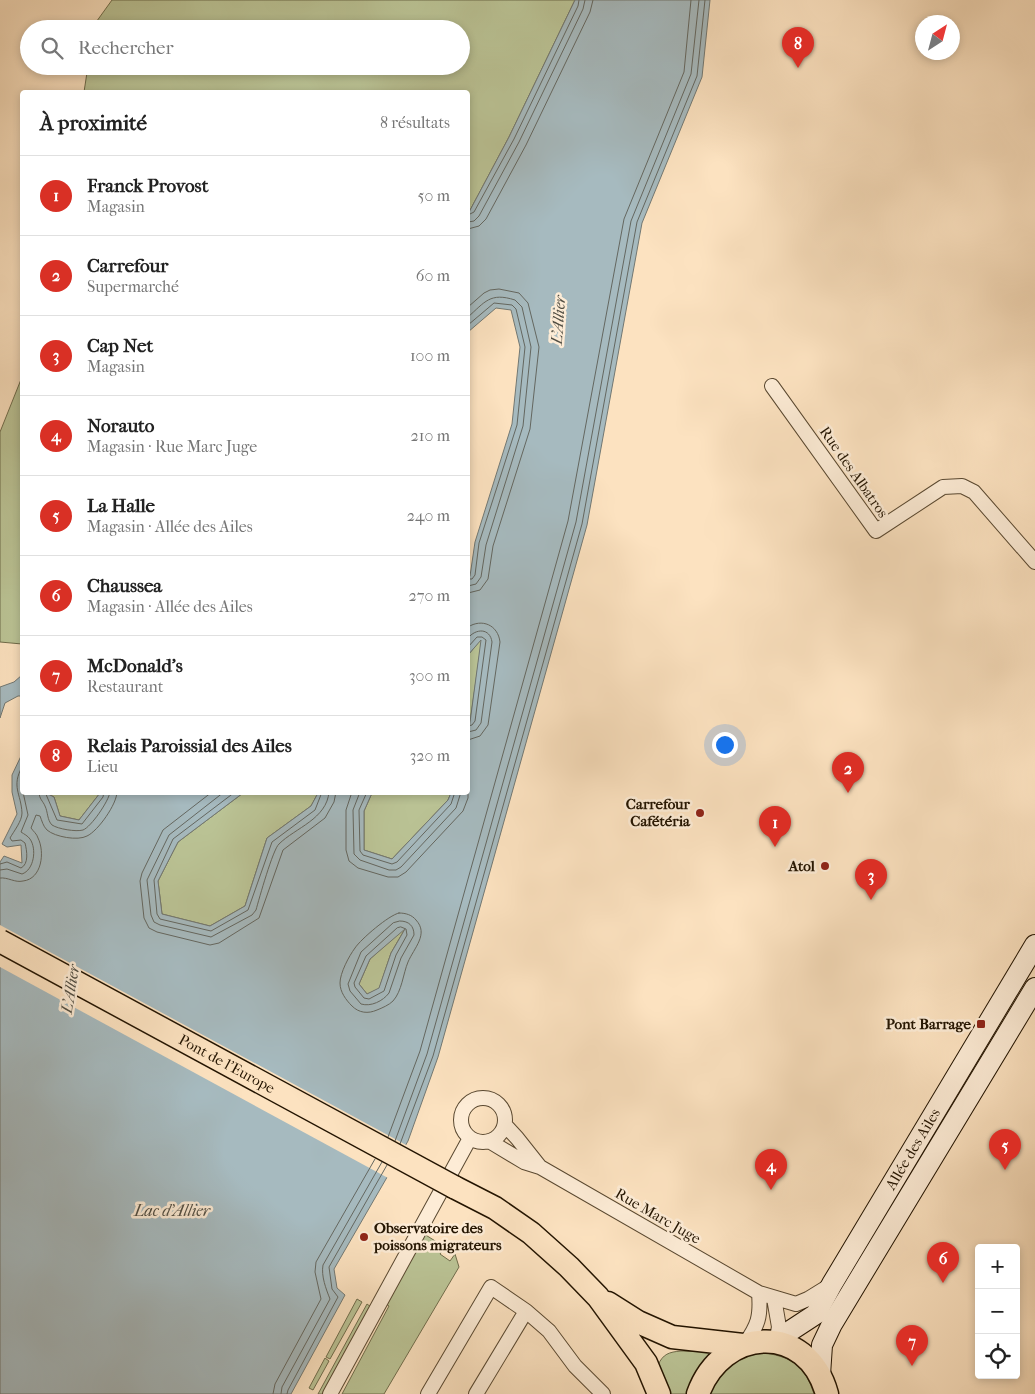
<!DOCTYPE html>
<html lang="fr">
<meta charset="utf-8">
<style>
body{margin:0;font-family:"IM FELL French Canon",serif;background:#f2f2f2;color:#222}
.controls{position:absolute;right:15px;bottom:15px;display:grid;overflow:hidden;border-radius:5px;box-shadow:0 2px 8px #0003}
.controls button{width:45px;height:45px;display:grid;place-items:center;padding:0;border:0;border-bottom:1px solid #e0e0e0;background:#fff;color:#222;font:25px sans-serif}
.compass{position:absolute;left:915px;top:15px;width:45px;height:45px;border-radius:50%;background:#fff;box-shadow:0 2px 8px #0003;rotate:36deg}
.you{position:absolute;left:724px;top:744px;width:18px;height:18px;margin:-12px;border:4px solid #fff;border-radius:50%;background:#1a73e8;box-shadow:0 0 0 8px #1a73e833}
.badge{display:grid;place-items:center;width:32px;height:32px;border-radius:50%;background:#d93025;color:#fff;font-size:16px;font-weight:700}
.pin{position:absolute;translate:-50% -41px;filter:drop-shadow(0 1px 2px #0008)}
.pin::after{content:'';position:absolute;top:26px;width:18px;height:15px;background:inherit;clip-path:polygon(0 0,100% 0,50% 100%)}
.list{margin:0;padding:0;list-style:none}
h2{display:flex;justify-content:space-between;align-items:center;height:65px;margin:0;padding:0 20px;font-size:21px}
h2 small{font-size:16px;font-weight:400;color:#767676}
.list li{display:grid;grid-template-columns:32px 1fr auto;gap:15px;align-items:center;box-sizing:border-box;height:80px;padding:0 20px;border-top:1px solid #e0e0e0}
.list b{display:block;font-size:19px;white-space:nowrap}
.list p{margin:0;font-size:16px;white-space:nowrap;color:#767676}
.list em{font-size:16px;font-style:normal;color:#767676}
.icon{flex:none;width:28px;height:28px;fill:none;stroke:currentColor;stroke-width:2;stroke-linecap:round;stroke-linejoin:round}
.map{position:relative;flex:none;width:1035px;height:1394px;overflow:hidden}
.search{position:absolute;background:#fff;box-shadow:0 2px 8px #0003;left:20px;top:20px;width:450px;height:55px;display:flex;align-items:center;gap:12px;box-sizing:border-box;padding:0 18px;border-radius:28px;color:#767676;font-size:19px}
.panel{position:absolute;background:#fff;box-shadow:0 2px 8px #0003;left:20px;top:90px;width:450px;height:705px;border-radius:5px}
.map>svg:first-child{display:block}
</style>
<div class="map">
<svg width="1035" height="1394" viewBox="0 0 1035 1394">
<rect width="100%" height="100%" fill="#fce2c0"/>
<filter id="stains"><feTurbulence type="fractalNoise" baseFrequency=".004" numOctaves="4"/><feColorMatrix values="0 0 0 0 .2 0 0 0 0 .09 0 0 0 0 .02 0 0 0 .5 -.17"/></filter>
<radialGradient id="worn" r=".72"><stop offset=".6" stop-color="#630" stop-opacity="0"/><stop offset="1" stop-color="#630" stop-opacity=".3"/></radialGradient>
<path fill="#bbc496" stroke="#6f6c4b" d="M112,0H575L509,137L468,214V92H84L88,66H461V29H94V25Z
M22,377V644L0,642V432Z
M482,638L468,737V655Z
M46,793H100L79,820L60,816L54,797Z
M243,793H318L311,806L267,838L245,906L210,926L162,914L158,881L178,842Z
M372,793H451L448,800L392,859L364,850V811Z
M406,927L391,953L379,989L367,994L359,984L370,959Z
M424,1234L445,1247L440,1254L450,1261L455,1254L459,1267L384,1394H342L389,1306L386,1304Z
M357,1299L362,1302L330,1359L326,1357Z
M367,1304L371,1307L324,1394H318Z
M681,1351L715,1352L688,1394H669L658,1365C663,1354 669,1352 681,1351Z
M760,1352C791,1357 804,1363 814,1394H706L717,1377L741,1357Z
M325,1358L329,1361L313,1390L309,1388Z"/>
<path fill="#a6babf" stroke="#727873" fill-rule="evenodd" d="M575,0H710L702,77L642,223L587,525L438,1057L408,1141L334,1269L337,1288L345,1295L291,1394H0V862L4,856L22,863L21,845L7,847L2,844L17,814L12,792V775L22,754V792L46,793L54,797L60,816L79,820L100,793H243L178,842L158,881L162,914L210,926L245,906L267,838L311,806L318,793H372L364,811V850L392,859L448,800L451,793L468,792V737L481,640L468,655V579L470,576L475,542L512,424L520,347L511,310L496,308L468,332V214L509,137ZM405,929L391,953L379,988L367,994L359,984L370,959Z
M22,675V696H18L5,703L0,718V687L14,682Z"/>
<path fill="#fce2c0" d="M0,925L408,1146L388,1178L0,967Z"/>
<g fill="none" stroke-linecap="round" stroke-linejoin="round">
<path stroke="#646760" stroke-width="1" d="M468,215L474,212L514,139L578,6L579,0
M468,222L474,221L479,216L519,142L583,9L585,0
M468,229L479,226L486,219L526,145L590,12L593,0
M468,307L484,293L490,290L499,289L519,293L528,303L539,347L530,429L493,546L488,579L480,590L468,593
M468,317C485,302 490,292 515,300L522,307L531,347L523,426L486,545L481,577L476,584L468,586
M468,325L494,303L512,305L516,309L525,347L517,425L479,543L475,575L472,579H468
M468,627C482,618 498,625 500,642L488,725L480,736L468,740
M468,638C476,628 490,628 492,642L481,723L476,730L468,732
M468,647L477,637H482L486,640L475,721L472,725L468,726
M39,792C39,799 43,801 45,806C48,812 47,820 52,825C58,829 76,832 83,830C91,827 109,801 110,792
M45,792L57,820L82,824L103,797L104,792
M212,792L163,830L142,873L140,881L144,918L149,928L157,932L210,945L219,943L259,918L283,850L325,818L334,802L336,792
M224,792L169,835L147,880L151,915L154,922L160,925L211,937L252,915L256,910C259,899 273,849 279,844C295,828 327,819 329,792
M235,792L173,839L154,880L157,914L160,919L211,931L248,910L272,842L315,810L322,792
M352,792L346,810V850L349,861L358,868L388,877H398L406,872L463,811L468,798V787
M360,792L353,810L354,854L360,860L389,870H396L401,867L456,808L461,792
M367,792L359,810L360,851L363,855L392,864L397,862L451,804L455,792
M0,864L7,862L21,868C29,864 27,851 25,843L21,840L12,841L10,838C14,831 22,821 22,813C21,793 11,787 22,767
M0,870L7,869L22,874C34,870 37,849 30,839C28,836 24,834 21,832L28,815L23,792
M0,878C8,877 15,883 23,881C42,879 45,852 38,838C37,834 33,831 31,828L36,815L40,816C42,821 43,826 47,830C55,837 78,841 87,836C98,831 117,804 117,792
M399,913C406,913 412,915 416,920C429,934 414,948 408,962C403,974 402,991 393,1001C389,1005 382,1008 377,1010C368,1014 359,1013 352,1006C346,1000 340,992 340,983C340,973 349,956 355,948C361,939 389,915 399,913Z
M400,921C409,921 414,926 414,935L401,958L389,993C383,1001 371,1007 361,1004L350,991L348,984L361,952L393,923Z
M401,927L406,929L407,935L396,955L384,991L369,999L364,998L355,987L354,983L366,956L397,928Z
M388,1137L420,1051L568,521L624,219L684,72L691,0
M395,1141L427,1054L576,522L631,221L691,74L699,0
M400,1144L433,1056L582,524L637,222L697,76L705,0
M273,1394L275,1384L321,1299L315,1272L316,1262L375,1159
M281,1394L282,1387L330,1299C326,1289 321,1276 323,1265L382,1162
M287,1394L288,1390L338,1297L332,1289L329,1267L387,1165"/>
<g stroke="#594830" stroke-width="16">
<path id="street" d="M772,386L876,531L943,487L962,486L974,492L1035,562
M461 1120a22 22 0 1 1 44 0a22 22 0 1 1-44 0Z
M505,1125L517,1138L540,1167
M489,1141L524,1162L540,1167L759,1293L796,1304L808,1299L829,1286
M774,1298L779,1327L776,1342
M745,1344C758,1325 761,1317 759,1293
M330,1394L470,1138
M428,1394L491,1287L526,1311L549,1331L575,1366L603,1394
M476,1394L526,1311"/>
</g>
<g stroke="#231400" stroke-width="22">
<g id="secondary">
<path id="s1" d="M782,1342L790,1331L816,1314L832,1284L1035,945"/>
<path d="M820,1375L822,1345L832,1324L1035,988"/>
</g>
</g>
<g stroke="#231400" stroke-width="25">
<path id="primary" d="M454,1187L495,1208L531,1233L569,1267L598,1297L646,1363L659,1394
M608,1303L638,1322L672,1337L743,1345
M698,1394C722,1327 807,1321 827,1394"/>
</g>
<use href="#street" stroke="#fdecd6" stroke-width="14"/>
<use href="#secondary" stroke="#fdecd6" stroke-width="20"/>
<use href="#primary" stroke="#fce2c0" stroke-width="22"/>
<g stroke="#231400" stroke-width="25" stroke-linecap="butt">
<g id="primary-bridge">
<path id="s2" d="M0,941L454,1187"/>
</g>
</g>
<use href="#primary-bridge" stroke="#fce2c0" stroke-width="22"/>
</g>
<g fill="#8f2418" stroke="#fdecd6" stroke-width="2">
<circle cx="700" cy="813" r="5"/>
<circle cx="825" cy="866" r="5"/>
<rect x="976" y="1019" width="10" height="10" rx="2.5"/>
<circle cx="364" cy="1237" r="5"/>
</g>
<g text-anchor="middle" dominant-baseline="central" stroke-width="5" stroke-linejoin="round" paint-order="stroke">
<g font-size="15" fill="#231400" stroke="#fdecd6">
<text transform="translate(854 472) rotate(55)">Rue des Albatros</text>
<text stroke="none"><textPath href="#s2" startOffset="258">Pont de l'Europe</textPath></text>
<text stroke="none"><textPath href="#s1" startOffset="236">Allée des Ailes</textPath></text>
<text transform="translate(658 1216) rotate(30)">Rue Marc Juge</text>
</g>
<g font-size="15" font-weight="bold" fill="#231400" stroke="#fdecd6" text-anchor="end">
<text x="690" y="804">Carrefour<tspan x="690" dy="17">Cafétéria</tspan></text>
<text x="815" y="866">Atol</text>
<text x="971" y="1024">Pont Barrage</text>
<text x="374" y="1228" text-anchor="start">Observatoire des<tspan x="374" dy="17">poissons migrateurs</tspan></text>
</g>
<g font-size="16" font-style="italic" fill="#514e43" stroke="#fdecd6">
<text transform="translate(558 320) rotate(-86)">L'Allier</text>
<text transform="translate(70 989) rotate(-81)">L'Allier</text>
<text x="172" y="1210">Lac d'Allier</text>
</g>
</g>
<rect width="100%" height="100%" filter="url(#stains)"/>
<rect width="100%" height="100%" fill="url(#worn)"/>
</svg>
<div class="controls">
<button>+</button>
<button>−</button>
<button><svg class="icon" aria-label="locate" viewBox="0 0 24 24"><circle cx="12" cy="12" r="6"/><path d="M12 2v4M12 18v4M2 12h4M18 12h4"/></svg></button>
</div>
<svg class="compass" viewBox="-18 -18 36 36"><path d="M0-13l5 13h-10z" fill="#e53935"/><path d="M0 13l5-13h-10z" fill="#767676"/></svg>
<div class="you"></div>
<div class="pin badge" style="left:775px;top:847px">1</div>
<div class="pin badge" style="left:848px;top:793px">2</div>
<div class="pin badge" style="left:871px;top:900px">3</div>
<div class="pin badge" style="left:771px;top:1190px">4</div>
<div class="pin badge" style="left:1005px;top:1170px">5</div>
<div class="pin badge" style="left:943px;top:1283px">6</div>
<div class="pin badge" style="left:912px;top:1366px">7</div>
<div class="pin badge" style="left:798px;top:68px">8</div>
<div class="search"><svg class="icon" aria-label="search" viewBox="0 0 24 24"><circle cx="10" cy="10" r="6"/><path d="M15 15l6 6"/></svg>Rechercher</div>
<section class="panel">
<h2>À proximité<small>8 résultats</small></h2>
<ul class="list">
<li><span class="badge">1</span><div><b>Franck Provost</b><p>Magasin</p></div><em>50 m</em></li>
<li><span class="badge">2</span><div><b>Carrefour</b><p>Supermarché</p></div><em>60 m</em></li>
<li><span class="badge">3</span><div><b>Cap Net</b><p>Magasin</p></div><em>100 m</em></li>
<li><span class="badge">4</span><div><b>Norauto</b><p>Magasin · Rue Marc Juge</p></div><em>210 m</em></li>
<li><span class="badge">5</span><div><b>La Halle</b><p>Magasin · Allée des Ailes</p></div><em>240 m</em></li>
<li><span class="badge">6</span><div><b>Chaussea</b><p>Magasin · Allée des Ailes</p></div><em>270 m</em></li>
<li><span class="badge">7</span><div><b>McDonald's</b><p>Restaurant</p></div><em>300 m</em></li>
<li><span class="badge">8</span><div><b>Relais Paroissial des Ailes</b><p>Lieu</p></div><em>320 m</em></li>
</ul>
</section>
</div>
